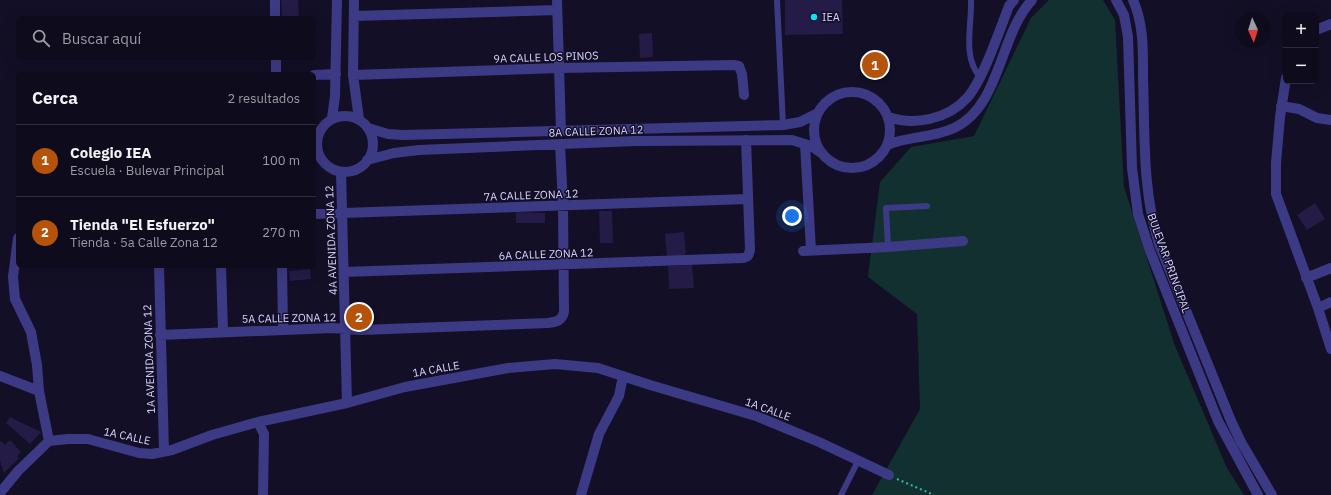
<!DOCTYPE html>
<html lang="es">
<meta charset="utf-8">
<style>
body{margin:0;font-family:"IBM Plex Sans",sans-serif;background:#171425;color:#f1f3f6}
.controls{position:absolute;right:12px;top:12px;display:grid;overflow:hidden;border-radius:6px;box-shadow:0 4px 16px #0002}
.controls button{width:36px;height:36px;display:grid;place-items:center;padding:0;border:0;border-bottom:1px solid #2e2b3b;background:#0e0b1c;color:#f1f3f6;font:20px sans-serif}
.compass{position:absolute;left:1235px;top:12px;width:36px;height:36px;border-radius:50%;background:#0e0b1c;box-shadow:0 4px 16px #0002;rotate:176deg}
.you{position:absolute;left:792px;top:216px;width:14px;height:14px;margin:-10px;border:3px solid #fff;border-radius:50%;background:#1a73e8;box-shadow:0 0 0 6px #1a73e833}
.badge{display:grid;place-items:center;width:26px;height:26px;border-radius:50%;background:#b45309;color:#fff;font-size:13px;font-weight:700}
.pin{position:absolute;translate:-50% -50%;border:2px solid #fff;box-shadow:0 1px 4px #0006}
.list{margin:0;padding:0;list-style:none}
h2{display:flex;justify-content:space-between;align-items:center;height:52px;margin:0;padding:0 16px;font-size:17px}
h2 small{font-size:13px;font-weight:400;color:#9b9ba3}
.list li{display:grid;grid-template-columns:26px 1fr auto;gap:12px;align-items:center;box-sizing:border-box;height:72px;padding:0 16px;border-top:1px solid #2e2b3b}
.list b{display:block;font-size:15px;white-space:nowrap}
.list p{margin:0;font-size:13px;white-space:nowrap;color:#9b9ba3}
.list em{font-size:13px;font-style:normal;color:#9b9ba3}
.icon{flex:none;width:22px;height:22px;fill:none;stroke:currentColor;stroke-width:2;stroke-linecap:round;stroke-linejoin:round}
.map{position:relative;flex:none;width:1331px;height:495px;overflow:hidden}
.search{position:absolute;background:#0e0b1c;box-shadow:0 4px 16px #0002;left:16px;top:16px;width:300px;height:44px;display:flex;align-items:center;gap:10px;box-sizing:border-box;padding:0 14px;border-radius:6px;color:#9b9ba3;font-size:15px}
.panel{position:absolute;background:#0e0b1c;box-shadow:0 4px 16px #0002;left:16px;top:72px;width:300px;height:196px;border-radius:6px}
.map>svg:first-child{display:block}
</style>
<div class="map">
<svg width="1331" height="495" viewBox="0 0 1331 495">
<rect width="100%" height="100%" fill="#130f26"/>
<path fill="#12302f" d="M1049,0H1103L1115,20L1124,187L1175,346L1227,468L1244,495H872L920,409L917,314L868,277L880,182L911,147L974,136L1031,18Z"/>
<path fill="#241b47" d="M281,0H298L299,16L282,18Z
M785,0H842L843,34L785,35Z
M652,33L653,57L640,58L639,34Z
M1315,203L1325,219L1307,230L1297,215Z
M599,211H612L613,243H600Z
M516,212L545,213V223H516Z
M684,232L686,256L667,258L665,234Z
M692,265L694,288L669,289L668,266Z
M310,269L311,279L290,281L289,271Z
M370,311L371,322L348,323L347,312Z
M10,417L41,432L30,444L6,423Z
M10,440L21,452L17,456L19,458L4,473L0,461V442L1,441L5,445Z"/>
<g fill="none" stroke-linecap="round" stroke-linejoin="round">
<path stroke="#2fb8b0" stroke-width="2" stroke-dasharray="2 3" stroke-linecap="butt" d="M897,479L934,495"/>
<path stroke="#3d3a85" stroke-width="6" d="M777,0L783,125
M971,0C972,26 962,56 980,77
M888,247L886,208L927,206
M841,495L858,461"/>
<path stroke="#3d3a85" stroke-width="10" d="M275,0V18
M354,0L353,75L359,119
M557,0L561,131
M1116,0L1124,15L1128,37L1132,168L1138,214L1150,251L1218,421L1258,495
M1133,0C1144,25 1143,51 1143,78C1145,133 1142,190 1159,244L1231,421L1241,442L1272,495
M354,16L557,10
M1316,30L1331,24
M276,58V74
M314,75L336,74
M353,75L559,68L735,65L739,66L742,74L744,95
M1286,78L1280,117L1276,163V194L1318,308L1331,349
M814 130a38 38 0 1 1 76 0a38 38 0 1 1-76 0Z
M1281,106L1299,109L1317,118L1331,120
M317 144a28 28 0 1 1 56 0a28 28 0 1 1-56 0Z
M888,117C915,126 948,119 967,98C983,80 1000,29 1009,6L1014,0
M332,118L335,96L337,0
M368,128L388,134L403,135L783,125L800,122L818,113
M805,144L811,250
M887,145C909,136 933,138 954,128C1001,106 999,35 1032,0
M367,160L394,153L419,150L635,141L792,140L811,146L824,155
M341,172L347,403
M314,214L748,199
M18,238L13,277L15,299L31,332L37,365L39,391L49,441
M803,251L888,247L963,241
M159,266L164,451
M221,266L223,331
M282,266L283,330
M344,272L743,258L748,256L750,250L746,140
M1306,278L1331,268
M1318,308L1331,302
M160,335L332,328L361,330L548,323C556,322 562,321 564,312L563,205L560,144
M0,376L39,391
M258,422L264,434L263,495
M0,493L18,471L49,441L68,439H88L139,453L152,454L172,450L212,435L258,422L347,403L405,387L508,368L555,364L598,368L650,385L756,416L819,442L889,475
M581,495L599,434L619,396L623,376"/>
</g>
<circle fill="#00e5ff" stroke="#130f26" stroke-width="1.5" cx="814" cy="17" r="4"/>
<g text-anchor="middle" dominant-baseline="central" stroke-width="3" stroke-linejoin="round" paint-order="stroke">
<g font-size="11" fill="#d9d4ff" stroke="#130f26" text-anchor="start">
<text x="822" y="17">IEA</text>
</g>
<g font-size="11" fill="#d9d4ff" stroke="#130f26">
<text transform="translate(546 57) rotate(-2)">9A CALLE LOS PINOS</text>
<text transform="translate(596 131) rotate(-2)">8A CALLE ZONA 12</text>
<text transform="translate(531 195) rotate(-2)">7A CALLE ZONA 12</text>
<text transform="translate(331 240) rotate(-92)">4A AVENIDA ZONA 12</text>
<text transform="translate(546 254) rotate(-2)">6A CALLE ZONA 12</text>
<text transform="translate(1169 263) rotate(70)">BULEVAR PRINCIPAL</text>
<text transform="translate(289 318) rotate(-1)">5A CALLE ZONA 12</text>
<text transform="translate(149 359) rotate(-92)">1A AVENIDA ZONA 12</text>
<text transform="translate(436 369) rotate(-10)">1A CALLE</text>
<text transform="translate(768 409) rotate(20)">1A CALLE</text>
<text transform="translate(127 436) rotate(12)">1A CALLE</text>
</g>
</g>
</svg>
<div class="controls">
<button>+</button>
<button>−</button>
</div>
<svg class="compass" viewBox="-18 -18 36 36"><path d="M0-13l5 13h-10z" fill="#e53935"/><path d="M0 13l5-13h-10z" fill="#9b9ba3"/></svg>
<div class="you"></div>
<div class="pin badge" style="left:875px;top:65px">1</div>
<div class="pin badge" style="left:359px;top:317px">2</div>
<div class="search"><svg class="icon" aria-label="search" viewBox="0 0 24 24"><circle cx="10" cy="10" r="6"/><path d="M15 15l6 6"/></svg>Buscar aquí</div>
<section class="panel">
<h2>Cerca<small>2 resultados</small></h2>
<ul class="list">
<li><span class="badge">1</span><div><b>Colegio IEA</b><p>Escuela · Bulevar Principal</p></div><em>100 m</em></li>
<li><span class="badge">2</span><div><b>Tienda &quot;El Esfuerzo&quot;</b><p>Tienda · 5a Calle Zona 12</p></div><em>270 m</em></li>
</ul>
</section>
</div>
